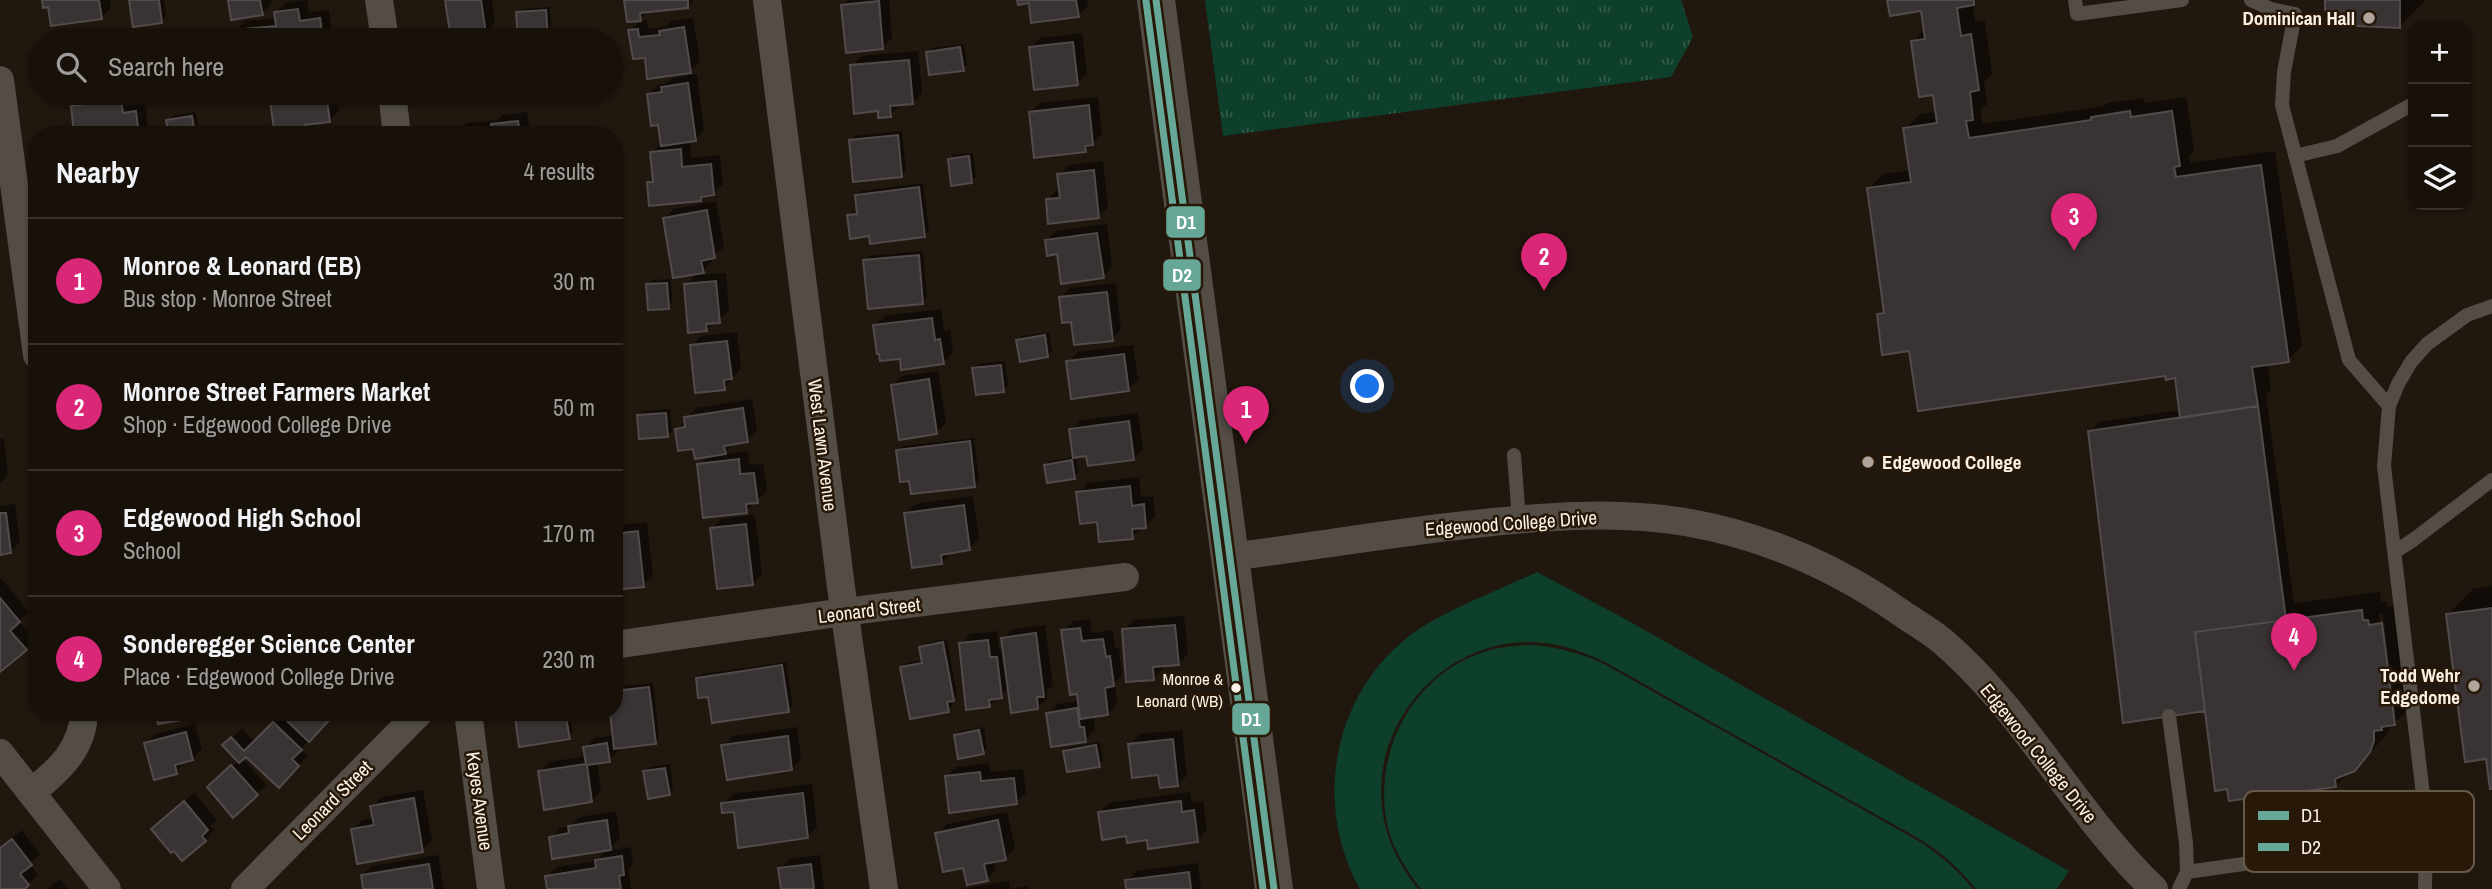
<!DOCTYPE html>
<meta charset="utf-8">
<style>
body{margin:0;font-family:"Archivo Narrow",sans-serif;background:#251f18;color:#f1f3f6}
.controls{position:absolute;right:21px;top:21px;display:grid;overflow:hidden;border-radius:14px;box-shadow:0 2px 5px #0004}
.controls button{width:63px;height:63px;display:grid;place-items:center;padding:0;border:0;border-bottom:2px solid #36312b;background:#18110a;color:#f1f3f6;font:35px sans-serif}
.you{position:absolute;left:1368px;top:387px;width:24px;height:24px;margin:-18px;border:5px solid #fff;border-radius:50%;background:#1a73e8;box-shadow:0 0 0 10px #1a73e833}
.badge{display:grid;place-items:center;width:46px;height:46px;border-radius:50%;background:#db2777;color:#fff;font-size:23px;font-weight:700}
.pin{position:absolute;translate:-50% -58px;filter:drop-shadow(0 2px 4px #0008)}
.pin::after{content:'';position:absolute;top:37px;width:24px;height:21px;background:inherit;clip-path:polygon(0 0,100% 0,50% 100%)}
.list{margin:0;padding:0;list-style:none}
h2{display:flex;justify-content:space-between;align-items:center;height:91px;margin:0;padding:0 28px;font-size:30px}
h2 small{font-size:23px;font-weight:400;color:#9f9d9c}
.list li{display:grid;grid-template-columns:46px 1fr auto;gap:21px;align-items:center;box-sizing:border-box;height:126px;padding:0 28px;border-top:2px solid #36312b}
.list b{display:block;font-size:26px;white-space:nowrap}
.list p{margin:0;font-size:23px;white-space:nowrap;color:#9f9d9c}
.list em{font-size:23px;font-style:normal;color:#9f9d9c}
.icon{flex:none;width:38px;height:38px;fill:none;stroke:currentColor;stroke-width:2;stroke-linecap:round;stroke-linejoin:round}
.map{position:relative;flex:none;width:2492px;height:889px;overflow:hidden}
.search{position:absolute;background:#18110a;box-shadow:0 2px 5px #0004;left:28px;top:28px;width:595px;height:77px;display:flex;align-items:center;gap:18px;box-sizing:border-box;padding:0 24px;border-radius:38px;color:#9f9d9c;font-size:26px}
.panel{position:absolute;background:#18110a;box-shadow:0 2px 5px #0004;left:28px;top:126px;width:595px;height:595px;border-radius:28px}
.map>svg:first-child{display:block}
</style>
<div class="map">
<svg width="2492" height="889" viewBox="0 0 2492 889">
<defs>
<pattern id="grass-tufts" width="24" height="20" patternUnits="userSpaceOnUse" patternTransform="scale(1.75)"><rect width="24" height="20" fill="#0e3f2b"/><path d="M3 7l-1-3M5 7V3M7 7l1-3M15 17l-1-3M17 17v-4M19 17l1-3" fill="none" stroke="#325b4a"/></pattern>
</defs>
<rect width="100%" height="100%" fill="#20170e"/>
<path fill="url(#grass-tufts)" d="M1205,0H1681L1693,37L1671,77L1223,136Z"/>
<path fill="#0e3f2b" d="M1537,572L1627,620L2069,871L2057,889H1976C1960,869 1944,855 1923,841L1605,662C1582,651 1559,643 1533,642C1446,639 1372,720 1382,807C1385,838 1399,865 1418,889H1360C1313,806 1332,697 1408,637C1442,611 1497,591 1537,572Z
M1532,645C1558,647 1580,653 1604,664L1922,843C1942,857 1958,870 1973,889H1421C1407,871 1394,851 1388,828C1371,756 1411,675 1484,652C1500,647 1515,646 1532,645Z"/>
<path fill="#0007" fill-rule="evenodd" d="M43,0H110L111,8L101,17L50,5Z
M131,0H164L166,16L161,21Z
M230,0H271L272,3L262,13Z
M307,0L309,12L329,10L333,40H236L235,31L245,21L277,18L276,12L286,3Z
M447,0H492L495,23L485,32Z
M626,0H694L688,6L648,11L640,19Z
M848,0H889L892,38L882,48L843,5Z
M1019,0H1087L1088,6L1078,16L1030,1Z
M1889,0H1977L1973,4L1975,22L1985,21L1992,74L1984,82L1987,104L1980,110L1983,124L2104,106L2107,103L2144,98L2145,103L2186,97L2194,150L2189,156L2190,163L2275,151L2302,346L2288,360L2268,363L2271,390L2266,395L2294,603L2380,592L2381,603L2386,602L2387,607L2401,605L2413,705L2394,723L2391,724L2389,731L2373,750L2336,785L2207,707L2090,432L2099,422L2181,410L2176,376L1911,349L1878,315L1885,308L1869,189L1883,174L1911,170L1905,129L1920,114L1937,112L1934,93L1913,42L1925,29L1922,9ZM2379,614H2383L2395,712L2392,715Z
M2327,0H2425V1L2400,26L2339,10Z
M550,7L552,31L547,35L518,13L522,9Z
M693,18L700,61L690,71L646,56L630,31L640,21L647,20L648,29L666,26L671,21Z
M140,29L141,40H72L74,38Z
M1082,33L1087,74L1078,83L1030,48L1040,38Z
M964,44L967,65L963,69L928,53L932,48Z
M918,51L922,93L912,103L900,104L890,116L880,110L852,66L862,56Z
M697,74L704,130L695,140H690L691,158L720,155L723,184L713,194L705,195L701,199L648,183L654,177L652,152L662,142L659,123L649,94L659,85L667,83L673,78Z
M117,93H131L132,104L145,102L148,128L142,135H87L73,107L83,97Z
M275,93H336L339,111L329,121L315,122L316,135H284L271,96Z
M1098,97L1102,134L1085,150L1031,113L1040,103Z
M196,112L200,135H170L168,121L172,116Z
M527,112L530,135H456L466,123L498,120L502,115Z
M902,131L906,171L901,175L851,140L855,136Z
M973,153L976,177L971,181L950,160L954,155Z
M1103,161L1108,207L1098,217L1047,200L1057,190H1061L1059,175L1069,165Z
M923,183L929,231L924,235L871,234L849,215L853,211L859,210L857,196L861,191Z
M716,201L724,247L712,257V261L703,271L665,218L674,209Z
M1107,224L1112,267L1103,276L1058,252L1047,240L1057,231Z
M923,251L927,298L923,302L865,261L870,256Z
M726,273L729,311L706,329L686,285L695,275Z
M671,279L672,302L668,307L648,285L652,280Z
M1116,283L1121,330L1112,339L1073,320L1061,297L1070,288Z
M941,309L944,331L950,330L953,353L943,363L901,357L875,326L885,316Z
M737,332L741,368L725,388L692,346L701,336Z
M1049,332L1052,351L1047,355L1018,340L1023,336Z
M1133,345L1138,380L1128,390L1068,362L1078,352Z
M1005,361L1008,385L1003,390L974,369L978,364Z
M938,371L946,423L936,432L893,386L902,376Z
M752,399L757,430L748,440L735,442L723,454L748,451L749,465L763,464L767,491L746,511L699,465L709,455L694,447L677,429L696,408Z
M670,409L672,431L667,435L639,415L644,411Z
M1138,413L1143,449L1133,459L1088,454L1076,456L1079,472L1074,477L1045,466L1050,461L1074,457L1071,430L1081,420Z
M974,438L979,481L974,485L911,479L898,450L903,446Z
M0,439H4L8,475L0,483Z
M1139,477L1141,497L1153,496L1155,517L1132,537L1099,520L1078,493L1088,483Z
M973,496L979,539L969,549L951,553L941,563L905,514L915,504Z
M15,504L20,542L10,552L0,553V506Z
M755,515L762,574L753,584L712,529L721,519Z
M647,522L653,576L643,585L614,589V526Z
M0,577L29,612L19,621L35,640L0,670Z
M2492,586V787L2487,757L2448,614L2473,589Z
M1184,616L1188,654L1178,664L1163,665V668L1153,678L1124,630L1134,620Z
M1090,619L1092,633L1113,630L1115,648H1119L1122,675L1115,683L1117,704L1108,713L1093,715L1095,730L1085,740L1048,714L1057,704L1079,701L1063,631L1073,621Z
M1045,625L1053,685L1047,691V698L1038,707L1009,688L989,706L961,644L970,634L997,631L999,649L1004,648L1003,638L1013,629Z
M947,639L957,695L951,699L952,706L948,710L901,667L906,663L923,660L921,648L926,643Z
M786,662L793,706L788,710L710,695L697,678L702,674Z
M653,683L659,738L655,743L618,747L619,750L609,760L597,762L601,791L591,801L539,772L549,762L586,756L585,748L595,738L615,735L614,687Z
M288,712H335L301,749L308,756L278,786L246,754L242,758L266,785L257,794L219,778L239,760L225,745L242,728L255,742L283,713L285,715Z
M527,712H570L573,732L569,737L517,718L521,713Z
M195,724L202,749L192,759L185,761L176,772L146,744L155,734Z
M797,727L801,759L792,769L723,746L733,736Z
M984,727L987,748L983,752L955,736L960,731Z
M1182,730L1187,775L1178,785L1160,773L1130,744L1140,734Z
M1100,742L1103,760L1099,765L1065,752L1069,747Z
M989,763L990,772L1023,769L1026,793L1016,802L946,777L956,767Z
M670,764L673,789L669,793L645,772L650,767Z
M812,784L817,827L807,837L723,804L733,794Z
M423,790L432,840L423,850L353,829L362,820L374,818L372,807L382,797Z
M1190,792L1192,803L1203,801L1207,830L1197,840L1149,838L1127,834L1100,812L1109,803Z
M194,793L217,820L210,826L214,830L204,840L153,829Z
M616,811L620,838L608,851L631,847L633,864L628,869L631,889H549L547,876L557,867L596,861L609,848L551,837L560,828L570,826L580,817Z
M1007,812L1015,848L1005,858L994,860L996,869L987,879L964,866L937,834L947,824Z
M22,830L40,854L30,864L38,875L22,889H0V848Z
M438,855L444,889H365L363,875L372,866Z
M820,855L824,889H782L780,869L790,859Z
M1198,863L1201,889H1128L1127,881L1137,871Z
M60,879L68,889H47Z
M1009,881L1010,889L1029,886V889H962Z"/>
<path fill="#3a3333" stroke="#524b4b" stroke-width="2" d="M42,0H99L102,19L51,26L48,7L43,8Z
M129,0H159L162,23L133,27Z
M228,0H260L263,15L231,20Z
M445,0H481L486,34L451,39Z
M624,0H688V8L640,13L641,21L627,22Z
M1017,0H1076L1079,17L1031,23L1029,3L1018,5Z
M1887,0H1974V5L1957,8L1961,36L1971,34L1979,90L1970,92L1973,120L1966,121L1969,138L2091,120V117L2130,111L2131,117L2172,111L2180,166L2174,167L2176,177L2261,165L2289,362L2252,367L2258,406L2180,418L2175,378L2166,380L2165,376L1918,411L1909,351L1882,355L1877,314L1884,313L1867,188L1911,182L1903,128L1937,123L1933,95L1919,97L1915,70L1911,41L1925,39L1921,11L1890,16Z
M2325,0H2400V28L2337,25V11L2325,10Z
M879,1L883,49L846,53L841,5Z
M298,9L300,21L320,18L323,40H234L233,30L276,26L274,12Z
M546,10L548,37L518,39L516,12Z
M684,27L691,73L647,79L645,58L633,59L628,30L638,29L639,37L660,35L659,31Z
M1073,42L1078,85L1034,90L1029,47Z
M960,47L964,71L929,75L926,52Z
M909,60L913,104L890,106L891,117L878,118V111L854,114L850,65Z
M688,83L696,141L661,146L658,125L651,126L647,94L662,92L661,87Z
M234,93H263L264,99L235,102Z
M290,93H326L330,122L305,125L306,135H275L269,95Z
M447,93H495V95L448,101Z
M121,100L123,113L136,111L139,135L74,133L71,106Z
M1089,105L1093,145L1085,146L1086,152L1034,158L1029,112Z
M192,116L195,135H169L166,120Z
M518,121L520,135H455L454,132L491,128V124Z
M898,135L902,177L853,182L849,140Z
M681,149L682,167L711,164L714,195L701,197V201L649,206L647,182H653L650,152Z
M969,156L972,183L951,186L948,159Z
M1094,170L1099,218L1048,224L1046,199L1060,198L1057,174Z
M919,187L925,237L870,244L869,236L850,239L847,215L857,214L855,195Z
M707,210L715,258L701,261L704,273L673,278L663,218Z
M1097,233L1104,278L1061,284L1057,254L1047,256L1045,240Z
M919,255L923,304L868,309L863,260Z
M716,281L720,323L706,324L707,331L688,333L684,284Z
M667,283L669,309L648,310L646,284Z
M1107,292L1113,341L1074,345L1071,322L1062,323L1059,297Z
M932,318L935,340L940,339L944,364L901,370L900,359L880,361L879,354H877L873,325Z
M1045,335L1048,357L1020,362L1016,340Z
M727,341L732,379L724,380L725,390L695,393L690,345Z
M1124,354L1129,391L1071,399L1066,361Z
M1001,365L1004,392L976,395L972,368Z
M929,379L937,434L899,440L891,385Z
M2258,406L2286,620L2195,632L2205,711L2123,723L2088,431Z
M743,408L748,442L724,446L726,454L695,459L693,449L678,451L675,429L685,427L684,417Z
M666,413L668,437L639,439L637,415Z
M1129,421L1134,460L1088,466L1086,456L1073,458L1069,429Z
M970,441L975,487L911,494L909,481L900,482L896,450Z
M739,459L740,474L754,473L758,503L746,504L747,513L703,518L697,464Z
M1072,460L1075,479L1047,483L1044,465Z
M1130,486L1132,506L1144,504L1146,528L1132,529L1133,539L1099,542L1097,522L1080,524L1076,492Z
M964,505L970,550L941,555L942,564L912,568L904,513Z
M0,513H6L11,553L0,555Z
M746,524L753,585L717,589L710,528Z
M638,531L644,587L614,590V534Z
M0,598L20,622L10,631L27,650L0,672Z
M2492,608V789H2490L2486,759L2465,762L2446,614Z
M2362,610L2363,620H2368L2369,625L2382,623L2395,725L2381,727L2382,730L2374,731V741L2370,752L2355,771L2335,779L2336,787L2229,801L2227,789L2215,791L2195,632Z
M1175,625L1179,665L1153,667L1154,680L1126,682L1122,629Z
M1080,628L1082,641L1103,639L1106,657L1110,656L1114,686L1105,688L1108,715L1080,719L1077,694L1070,695L1061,630Z
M1036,633L1044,697H1037L1038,709L1011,713L1001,638Z
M988,640L990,657H997L1002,698L989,700L990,707L966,710L959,643Z
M943,642L954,701L947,702L949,712L910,719L900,667L922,663L919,647Z
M782,665L789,712L712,723L708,697L698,698L696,678Z
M649,687L656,744L614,749L610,712H614V691Z
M1077,708L1080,727H1084L1086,742L1051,747L1046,713Z
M156,712H205V716L158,724Z
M286,712H331L334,715L309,742L282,716Z
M544,712H565L570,739L519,747L515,717Z
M273,722L302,750L292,759L299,766L279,788L246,757L239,763L222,745L231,737L244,751Z
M979,730L984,754L958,759L954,735Z
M186,732L193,760L175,765L177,774L154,780L144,743Z
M788,736L792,770L727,780L721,745Z
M1173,739L1178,786L1160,788L1158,775L1132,778L1128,744Z
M607,743L610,762L587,765L592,802L544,810L538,771L586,764L583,747Z
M1096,745L1100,767L1067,772L1063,751Z
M231,765L258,795L233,818L207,787Z
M665,768L670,795L648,799L643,771Z
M980,772L981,781L1014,778L1017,804L949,813L945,776Z
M803,793L808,838L738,848L734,812L722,813L721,803Z
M414,798L423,852L357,864L351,829L374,825L370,806Z
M184,801L208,830L202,836L206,841L182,861L174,851L171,853L151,829Z
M1181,801L1182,812L1194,810L1198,842L1148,849L1147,840L1127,843L1126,836L1102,840L1098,812Z
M607,820L611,850L552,859L549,837L569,833L568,826Z
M998,820L1006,860L984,864L988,881L967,885L963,868L943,872L935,833Z
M12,839L32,865L20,874L29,885L25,889H0V848Z
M622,856L624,875L619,876L621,889H547L545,876L596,868L595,860Z
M429,864L433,889H363L361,875Z
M811,864L814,889H781L778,868Z
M1189,872L1191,889H1126L1125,880Z"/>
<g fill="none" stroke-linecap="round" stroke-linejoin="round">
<path stroke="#534d46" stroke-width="14" d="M2075,0L2077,14L2182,0
M2251,0L2271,9L2295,14L2284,72L2282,105L2349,360L2389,406
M2295,156L2337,146L2413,104
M1514,455L1519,519
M2396,551L2413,540L2492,480
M2169,716L2186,843L2187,872L2179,889
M2187,872L2426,838
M2425,889L2426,838L2422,786L2384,466L2389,406L2398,384L2411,362L2427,344L2467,315L2492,306"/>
<path stroke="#534d46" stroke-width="28" d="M379,0L385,40
M767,0L841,587L884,889
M0,80L37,355
M392,93L397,135
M1230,557C1308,547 1386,534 1465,525C1537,517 1612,510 1685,522C1761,535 1833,566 1897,610C1911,620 1927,629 1941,640C2025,711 2075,814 2154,889
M614,645L844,612L1125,577
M468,712L491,889
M0,753L107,889
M32,792C59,770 83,749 84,712
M245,889L420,712"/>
<path stroke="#534d46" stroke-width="38" d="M1156,0L1274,889"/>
<g stroke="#271807" stroke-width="12">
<path id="bus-1" d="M1156,0L1274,889"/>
</g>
<g stroke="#271807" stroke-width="12">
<path id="bus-2" d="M1146,1L1263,889"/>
</g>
<use href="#bus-1" stroke="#67a797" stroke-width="7"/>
<use href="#bus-2" stroke="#67a797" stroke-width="7"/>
</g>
<g fill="#afa59a" stroke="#271807" stroke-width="2.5">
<circle cx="2369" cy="18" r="7"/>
<circle cx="1868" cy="462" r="7"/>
<circle cx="2474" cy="686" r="7"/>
</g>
<circle fill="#fcf1e6" stroke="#271807" stroke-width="2.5" cx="1236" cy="688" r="6"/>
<g text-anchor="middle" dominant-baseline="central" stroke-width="5" stroke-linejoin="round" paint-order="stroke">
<g font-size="17" fill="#fcf1e6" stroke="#271807" text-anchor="end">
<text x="1223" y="678">Monroe &amp;<tspan x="1223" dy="22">Leonard (WB)</tspan></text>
</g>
<g font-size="19" font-weight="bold" fill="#fcf1e6" stroke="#271807" text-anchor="end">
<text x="2355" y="18">Dominican Hall</text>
<text x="1882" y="462" text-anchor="start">Edgewood College</text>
<text x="2460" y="675">Todd Wehr<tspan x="2460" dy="22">Edgedome</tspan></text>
</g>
<g font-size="19" fill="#fcf1e6" stroke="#271807">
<text transform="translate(823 445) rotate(83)">West Lawn Avenue</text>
<text transform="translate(1511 523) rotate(-4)">Edgewood College Drive</text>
<text transform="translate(869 610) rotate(-7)">Leonard Street</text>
<text transform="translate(2039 753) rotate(51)">Edgewood College Drive</text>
<text transform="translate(332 800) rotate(-45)">Leonard Street</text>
<text transform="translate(480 801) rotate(82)">Keyes Avenue</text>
</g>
</g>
<rect x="2244" y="791" width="230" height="81" rx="10" fill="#271807" stroke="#67594a" stroke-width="2"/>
<rect x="2258" y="811" width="31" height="9" fill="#67a797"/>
<rect x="2258" y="843" width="31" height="8" fill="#67a797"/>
<g font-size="19" fill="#fcf1e6">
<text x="2301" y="822">D1</text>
<text x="2301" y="854">D2</text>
</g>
<g stroke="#271807" stroke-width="2.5">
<rect x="1165" y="205" width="41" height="34" rx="7" fill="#67a797"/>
<rect x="1162" y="258" width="40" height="34" rx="7" fill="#67a797"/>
<rect x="1231" y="702" width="40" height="34" rx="7" fill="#67a797"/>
</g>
<g font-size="19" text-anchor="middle" font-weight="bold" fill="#fff">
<text x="1186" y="229">D1</text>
<text x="1182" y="282">D2</text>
<text x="1251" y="726">D1</text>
</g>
</svg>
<div class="controls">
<button>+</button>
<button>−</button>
<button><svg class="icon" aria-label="layers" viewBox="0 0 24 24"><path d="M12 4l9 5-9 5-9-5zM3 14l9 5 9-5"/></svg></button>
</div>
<div class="you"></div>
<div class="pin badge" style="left:1246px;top:444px">1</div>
<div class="pin badge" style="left:1544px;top:291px">2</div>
<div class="pin badge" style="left:2074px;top:251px">3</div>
<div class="pin badge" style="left:2294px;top:671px">4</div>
<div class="search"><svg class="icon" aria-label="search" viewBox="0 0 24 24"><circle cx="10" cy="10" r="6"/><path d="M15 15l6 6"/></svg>Search here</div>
<section class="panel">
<h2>Nearby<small>4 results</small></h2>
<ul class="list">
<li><span class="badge">1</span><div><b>Monroe &amp; Leonard (EB)</b><p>Bus stop · Monroe Street</p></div><em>30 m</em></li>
<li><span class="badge">2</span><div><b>Monroe Street Farmers Market</b><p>Shop · Edgewood College Drive</p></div><em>50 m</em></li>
<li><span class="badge">3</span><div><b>Edgewood High School</b><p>School</p></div><em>170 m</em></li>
<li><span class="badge">4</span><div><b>Sonderegger Science Center</b><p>Place · Edgewood College Drive</p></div><em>230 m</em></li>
</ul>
</section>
</div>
